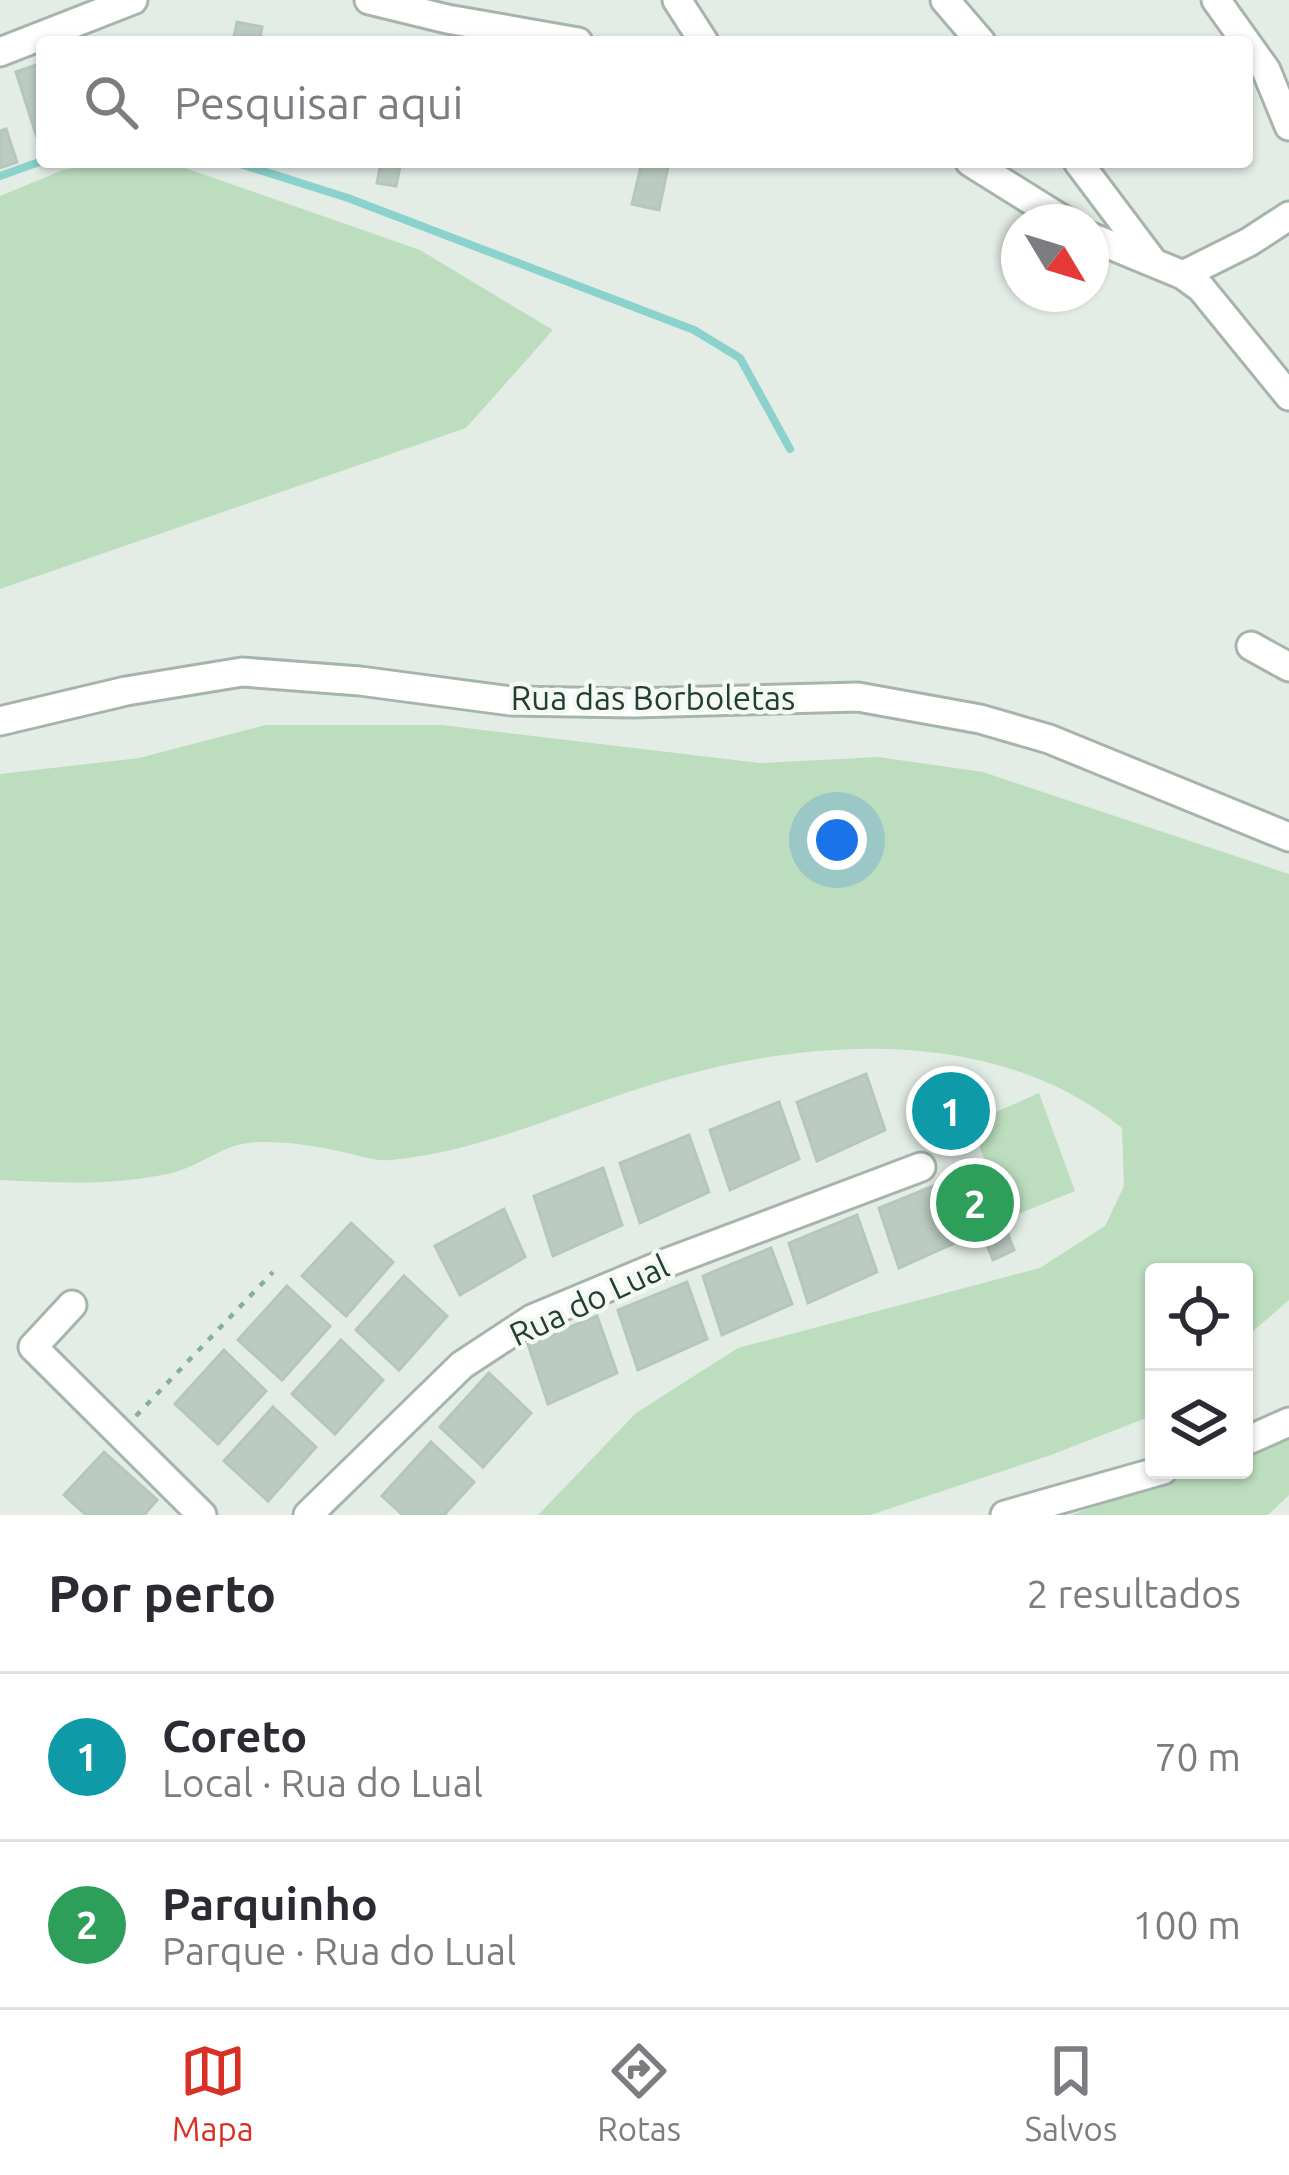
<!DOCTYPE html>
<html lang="pt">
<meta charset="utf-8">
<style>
:root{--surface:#fff;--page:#f7f7f7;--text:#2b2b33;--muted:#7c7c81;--line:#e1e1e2;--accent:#d93025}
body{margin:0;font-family:Ubuntu,sans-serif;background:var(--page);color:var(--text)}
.controls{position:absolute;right:36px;bottom:36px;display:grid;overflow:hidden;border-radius:12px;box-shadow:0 3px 9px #0004}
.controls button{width:108px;height:108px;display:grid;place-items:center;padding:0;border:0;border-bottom:3px solid var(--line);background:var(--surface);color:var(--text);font:60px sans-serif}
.compass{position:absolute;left:1001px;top:204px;width:108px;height:108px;border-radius:50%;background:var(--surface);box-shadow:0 3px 9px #0004;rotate:128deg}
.you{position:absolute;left:837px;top:840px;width:42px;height:42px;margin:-30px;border:9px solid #fff;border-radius:50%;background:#1a73e8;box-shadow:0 0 0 18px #1a73e833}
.badge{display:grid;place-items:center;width:78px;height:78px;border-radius:50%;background:var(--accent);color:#fff;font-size:39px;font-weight:700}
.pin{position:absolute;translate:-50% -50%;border:6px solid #fff;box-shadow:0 3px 12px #0006}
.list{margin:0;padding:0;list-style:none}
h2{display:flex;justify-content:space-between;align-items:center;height:156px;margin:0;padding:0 48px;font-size:51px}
h2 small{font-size:39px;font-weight:400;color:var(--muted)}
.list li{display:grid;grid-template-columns:78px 1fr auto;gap:36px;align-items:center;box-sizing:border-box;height:168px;padding:0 48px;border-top:3px solid var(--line)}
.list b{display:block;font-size:45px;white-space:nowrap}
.list p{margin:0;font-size:39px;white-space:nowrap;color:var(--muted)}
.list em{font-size:39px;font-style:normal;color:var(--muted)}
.icon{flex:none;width:66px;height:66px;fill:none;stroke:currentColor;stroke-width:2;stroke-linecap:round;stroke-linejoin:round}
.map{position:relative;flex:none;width:1289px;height:1515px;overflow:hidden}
.search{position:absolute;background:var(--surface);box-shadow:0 3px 9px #0004;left:36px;right:36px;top:36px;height:132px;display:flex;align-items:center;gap:30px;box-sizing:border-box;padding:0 42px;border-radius:12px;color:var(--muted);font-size:45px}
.sheet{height:492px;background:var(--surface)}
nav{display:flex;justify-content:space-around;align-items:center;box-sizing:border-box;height:168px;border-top:3px solid var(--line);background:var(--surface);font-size:33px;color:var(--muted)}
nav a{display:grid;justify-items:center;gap:6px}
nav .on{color:var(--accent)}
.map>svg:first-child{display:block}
.green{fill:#bcdebe}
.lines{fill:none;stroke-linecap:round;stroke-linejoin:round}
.stream{stroke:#8bd2cd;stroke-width:8}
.building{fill:#bbcbc1;stroke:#b5c7bc;stroke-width:3}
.street-casing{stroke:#a6b5ac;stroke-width:33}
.path{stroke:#83b198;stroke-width:4.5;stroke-dasharray:6 9;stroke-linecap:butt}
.street{stroke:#fff;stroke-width:27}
.labels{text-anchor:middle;stroke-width:9;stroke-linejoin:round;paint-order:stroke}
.street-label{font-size:33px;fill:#233f31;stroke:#f4f9f5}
</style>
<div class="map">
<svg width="1289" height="1515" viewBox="0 0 1289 1515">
<rect width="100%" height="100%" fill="#e3ede6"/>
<path class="green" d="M112,162H168L420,250L553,330L466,428L0,589V196L63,170Z
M266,725H442L760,763L878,757L983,772L1289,874V1300L1244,1339V1272H1154V1415L1051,1455L870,1515H538L636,1413L738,1348L1040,1268L1105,1226L1124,1186L1122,1128C990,1021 795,1038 644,1087C561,1113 479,1152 391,1160C375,1162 354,1154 338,1151C310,1145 276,1140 248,1143C222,1146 197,1167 172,1173C114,1186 59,1183 0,1180V774L139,758Z
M1039,1093L1075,1191L1006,1219L971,1123Z
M1289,1437V1495L1268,1515H1070L1204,1470H1244V1454Z"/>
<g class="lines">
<path class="stream" d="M234,162L348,198L694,330L740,358L790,449
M0,176L42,161"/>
</g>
<path class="building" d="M237,22L262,27L259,42H233Z
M42,63V150H41L16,72Z
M6,129L17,162L0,168V131Z
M381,162H401L396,186L377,183Z
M642,162H669L659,210L632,204Z
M866,1074L885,1130L817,1161L797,1102Z
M956,1093L967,1118L945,1128L935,1103Z
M779,1102L799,1159L730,1190L710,1130Z
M689,1135L709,1192L640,1223L620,1163Z
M603,1168L622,1225L553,1256L534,1196Z
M948,1180L968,1237L899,1268L879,1208Z
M504,1209L525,1257L460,1295L435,1246Z
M857,1215L877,1272L808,1303L789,1243Z
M351,1223L393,1262L346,1316L302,1276Z
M1004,1225L1014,1250L993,1260L983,1235Z
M771,1248L792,1304L722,1335L703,1276Z
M404,1276L447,1316L399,1370L356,1330Z
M687,1282L707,1339L638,1370L618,1310Z
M287,1286L330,1326L282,1380L238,1340Z
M597,1316L617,1373L548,1404L528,1344Z
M341,1340L383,1380L335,1434L292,1394Z
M224,1350L266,1391L218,1444L175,1404Z
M489,1373L531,1413L483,1467L440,1427Z
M273,1407L316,1447L268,1501L224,1461Z
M431,1442L474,1482L444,1515H403L382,1496Z
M104,1452L157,1500L144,1515H86L64,1495Z"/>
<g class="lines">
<defs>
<path id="street" d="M369,0L447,19L578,42
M677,0L704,42
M945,0L981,42
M1216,0L1266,70L1289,126
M0,52L133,0
M970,162L1066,222
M1078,162L1154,263
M1091,237L1183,275L1201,288L1289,396
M1183,275L1249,242L1289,216
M1251,646L1289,667
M0,721L126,691L242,672L360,681L511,701L633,703L858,697L980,719L1049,739L1289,837
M72,1305L33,1347L202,1515
M1244,1442L1289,1422
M308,1515L462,1365L532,1319L666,1263L921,1167
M1005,1515L1163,1470"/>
</defs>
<use href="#street" class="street-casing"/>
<path class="path" d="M136,1416L273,1272"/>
<use href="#street" class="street"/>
</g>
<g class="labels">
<g class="street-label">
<text x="653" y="710">Rua das Borboletas</text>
<text transform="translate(589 1300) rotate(-25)" y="12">Rua do Lual</text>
</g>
</g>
</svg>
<div class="controls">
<button><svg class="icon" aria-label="locate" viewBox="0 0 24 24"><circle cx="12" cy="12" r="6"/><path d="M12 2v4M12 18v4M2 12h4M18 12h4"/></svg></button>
<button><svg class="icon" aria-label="layers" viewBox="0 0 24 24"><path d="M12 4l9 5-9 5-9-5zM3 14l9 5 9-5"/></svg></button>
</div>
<svg class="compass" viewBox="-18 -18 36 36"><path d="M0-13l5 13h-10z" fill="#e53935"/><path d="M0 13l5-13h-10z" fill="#7c7c81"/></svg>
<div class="you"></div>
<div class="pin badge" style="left:951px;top:1111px;background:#0f9aa8">1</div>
<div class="pin badge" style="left:975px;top:1203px;background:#2e9e5b">2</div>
<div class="search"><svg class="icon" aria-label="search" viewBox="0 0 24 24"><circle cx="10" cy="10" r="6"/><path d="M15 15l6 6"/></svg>Pesquisar aqui</div>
</div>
<section class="sheet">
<h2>Por perto<small>2 resultados</small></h2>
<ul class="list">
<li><span class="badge" style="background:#0f9aa8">1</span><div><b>Coreto</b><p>Local · Rua do Lual</p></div><em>70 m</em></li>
<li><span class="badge" style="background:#2e9e5b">2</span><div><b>Parquinho</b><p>Parque · Rua do Lual</p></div><em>100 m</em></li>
</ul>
</section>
<nav>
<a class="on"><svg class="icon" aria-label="map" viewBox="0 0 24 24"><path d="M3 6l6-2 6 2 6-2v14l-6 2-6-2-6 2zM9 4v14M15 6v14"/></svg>Mapa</a>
<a><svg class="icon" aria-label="directions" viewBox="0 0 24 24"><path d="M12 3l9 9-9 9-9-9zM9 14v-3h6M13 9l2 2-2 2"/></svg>Rotas</a>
<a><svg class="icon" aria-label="saved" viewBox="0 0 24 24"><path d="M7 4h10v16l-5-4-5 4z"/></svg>Salvos</a>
</nav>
